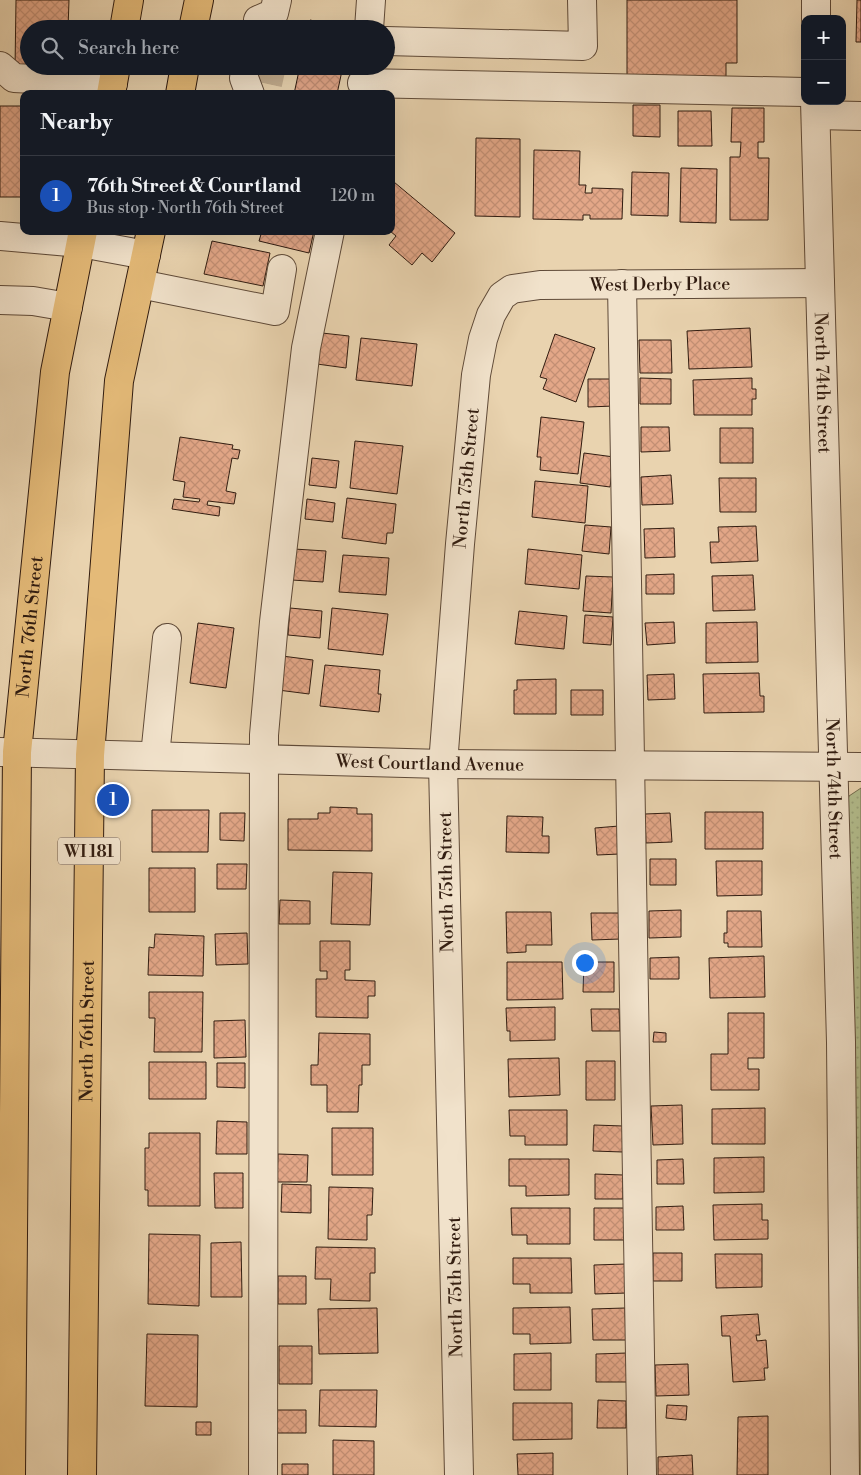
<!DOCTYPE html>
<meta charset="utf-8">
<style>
:root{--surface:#171b24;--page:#20242c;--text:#f1f3f6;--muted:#9ea1a6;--line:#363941;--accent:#0b8043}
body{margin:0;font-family:"Libre Bodoni",serif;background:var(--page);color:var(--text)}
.controls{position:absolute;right:15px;top:15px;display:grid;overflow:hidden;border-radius:10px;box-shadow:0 5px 20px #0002}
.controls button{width:45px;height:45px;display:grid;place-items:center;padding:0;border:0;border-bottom:1px solid var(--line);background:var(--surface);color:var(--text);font:25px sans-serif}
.you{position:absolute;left:584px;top:962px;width:18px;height:18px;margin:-12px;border:4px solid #fff;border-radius:50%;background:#1a73e8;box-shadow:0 0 0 8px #1a73e833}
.badge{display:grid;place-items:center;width:32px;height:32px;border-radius:50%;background:var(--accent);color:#fff;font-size:16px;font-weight:700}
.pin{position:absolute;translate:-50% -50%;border:2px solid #fff;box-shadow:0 1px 5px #0006}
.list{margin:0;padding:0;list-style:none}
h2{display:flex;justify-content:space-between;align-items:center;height:65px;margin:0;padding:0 20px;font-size:21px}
h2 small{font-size:16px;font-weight:400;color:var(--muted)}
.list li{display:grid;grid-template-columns:32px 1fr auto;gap:15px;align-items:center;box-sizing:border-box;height:80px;padding:0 20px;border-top:1px solid var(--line)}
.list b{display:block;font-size:19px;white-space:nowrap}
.list p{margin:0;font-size:16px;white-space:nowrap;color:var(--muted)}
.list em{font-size:16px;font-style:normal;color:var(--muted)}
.icon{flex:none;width:28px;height:28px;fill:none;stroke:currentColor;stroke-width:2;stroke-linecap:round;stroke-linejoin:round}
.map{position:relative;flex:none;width:861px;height:1475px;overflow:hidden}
.search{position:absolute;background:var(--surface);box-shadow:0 5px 20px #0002;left:20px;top:20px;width:375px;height:55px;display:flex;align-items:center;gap:12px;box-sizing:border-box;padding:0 18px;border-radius:28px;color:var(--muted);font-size:19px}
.panel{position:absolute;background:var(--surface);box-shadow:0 5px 20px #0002;left:20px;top:90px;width:375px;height:145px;border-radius:10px}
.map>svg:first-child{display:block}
.park{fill:url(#park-dots);stroke:#726c4e}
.building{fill:url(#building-cross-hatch);stroke:#311c10}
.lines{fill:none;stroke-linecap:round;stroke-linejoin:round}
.minor-tunnel{stroke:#c4ae8f;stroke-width:28;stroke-dasharray:28 14;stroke-linecap:butt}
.minor-casing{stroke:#5f4a38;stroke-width:30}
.major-casing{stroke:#311c10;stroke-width:30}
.minor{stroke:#f1e2cb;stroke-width:28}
.major{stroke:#e4ba78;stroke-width:28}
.labels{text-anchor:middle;stroke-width:5;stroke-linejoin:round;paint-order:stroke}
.shield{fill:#f1e2cb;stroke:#6b5748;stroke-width:1}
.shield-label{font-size:16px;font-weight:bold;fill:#311c10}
.street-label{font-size:18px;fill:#311c10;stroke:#f1e2cb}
</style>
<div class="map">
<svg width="861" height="1475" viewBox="0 0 861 1475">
<defs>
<pattern id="park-dots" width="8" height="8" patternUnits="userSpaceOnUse" patternTransform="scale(1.25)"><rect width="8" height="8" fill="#b3bd8d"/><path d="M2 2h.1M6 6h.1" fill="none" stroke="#9aa279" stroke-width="1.8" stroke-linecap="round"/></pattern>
<pattern id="building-cross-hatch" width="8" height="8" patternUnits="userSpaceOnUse" patternTransform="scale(1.25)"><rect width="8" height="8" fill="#e3a788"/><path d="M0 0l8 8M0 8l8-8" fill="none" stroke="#c38f74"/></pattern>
</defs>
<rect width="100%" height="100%" fill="#e9d3af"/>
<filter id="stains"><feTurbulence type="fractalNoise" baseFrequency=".004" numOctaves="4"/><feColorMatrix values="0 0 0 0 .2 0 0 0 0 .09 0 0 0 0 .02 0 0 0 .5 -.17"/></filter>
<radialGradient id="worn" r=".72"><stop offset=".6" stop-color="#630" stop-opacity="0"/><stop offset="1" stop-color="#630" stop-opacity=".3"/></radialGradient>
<path class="park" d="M861,788V1475H856L846,807L849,796Z"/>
<path class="building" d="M16,0H69L68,29H29V66H68L67,70L15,69Z
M627,0H737V63H726V77L627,76Z
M857,0H861V42H856Z
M254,19L290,27V29H251Z
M310,20L350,29H308Z
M243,66H282L278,85L241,77Z
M300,66H343L337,94H294Z
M633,105H660V137L633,136Z
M0,106H24V197H0Z
M732,108H764V142H758V158H769L768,220H730V157H740L741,142H731Z
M678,111H711L712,146H678Z
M476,138L520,139V217L475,216Z
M534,150L580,151L579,185H586L585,193H592V188L623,189L622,219H590V215H583V220L533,219Z
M681,168L717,169L716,223L680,222Z
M632,172L669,173L668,216L631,215Z
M394,182L455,233L432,262L422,253L412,265L389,245L396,236L390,231L391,185Z
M262,231H314L309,253L259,241Z
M212,241L270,253L263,286L204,274Z
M750,328L752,367L689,369L687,331Z
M322,333L349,336L346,368L317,364Z
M555,334L595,348L576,402L543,389L547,379L540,377Z
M361,338L417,344L412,386L356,380Z
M639,340H671L672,373H640Z
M640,378L671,379V404H640Z
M752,378V389H756V399H752V415H694L693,380Z
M588,379H614V406L588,407Z
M541,417L584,422L578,474L540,470L541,457H537Z
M641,427H669L670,451L641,452Z
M720,428H753V463H720Z
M180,437L233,445L232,449L240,450L238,459L232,458L226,491L236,493L234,504L208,501L207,505L220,507L219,516L172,509L174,499L199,502L200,499L183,497L185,482L173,480Z
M355,441L403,446L397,494L350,488Z
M584,453L614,457L610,487L580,483Z
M312,458L339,461L336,488L309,485Z
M671,475L673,504L642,505L641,477Z
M719,478H756V512H720Z
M535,481L588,486L585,523L532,517Z
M347,498L396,504L393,533H387L386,544L342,538Z
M307,499L335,503L333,522L305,519Z
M585,525L611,527L609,554L582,551Z
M756,526L758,561L711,563L710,542H719L718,527Z
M674,528L675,557L645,558L644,529Z
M294,549L326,551L323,582L292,580Z
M528,549L582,555L579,589L525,584Z
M343,555L389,558L386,595L339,592Z
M674,574V594H646V575Z
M753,575L755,610L713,611L712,576Z
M586,576L613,577L611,613L583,611Z
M290,608L322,611L320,638L288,635Z
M332,608L388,614L383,655L328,649Z
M519,611L567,616L564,649L515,644Z
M585,615L613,617L611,645L583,643Z
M674,622L675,643L647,645L645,623Z
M757,622L758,662L706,663V623Z
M198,623L234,628L226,688L190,683Z
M282,656L313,660L309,694L278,690Z
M325,665L380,670L378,694H381L379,712L320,706Z
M759,673L760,696H764V712L704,713L703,674Z
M674,674L675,699L648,700L647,675Z
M556,679V714H514V690H517V680Z
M571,690H603V715H571Z
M330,807L357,808V814H372V851L288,850V819H318V813H330Z
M152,810H209L208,852H152Z
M705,812H763V849H705Z
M220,813H245L244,841L220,840Z
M670,813L672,842L646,843L645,814Z
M507,816L543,817L542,836H549V853L506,852Z
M619,826L620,854L597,855L595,828Z
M650,859H676V885H650Z
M716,861H762V895L717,896Z
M217,864H247L246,889H217Z
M149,868H195V912H149Z
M333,872L372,873L370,925L331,924Z
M280,900L310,901V924H279Z
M681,910V937L649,938V911Z
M727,911H761L762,947H728V943H724V933H727Z
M506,912H551L552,945H526V952L507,953Z
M591,913H620V939L592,940Z
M247,933L248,964L216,965L215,934Z
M155,934L204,936L203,976L148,975L149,947L154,948Z
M320,941H350V970H345V980L375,981V996H368V1018L316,1017V979H327V971H320Z
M764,956L765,997L710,998L709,958Z
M679,957V979H650V958Z
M507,962H562L563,999L507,1000Z
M584,962H614V992H583Z
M149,992H203L202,1052H154L155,1018H149Z
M555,1007V1040L510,1041V1031H507L506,1008Z
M591,1009H619L620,1031H592Z
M728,1013H764V1058H748V1069H759V1090H711V1054H728Z
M245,1020L246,1057L214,1058V1021Z
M654,1032L666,1033V1042H653Z
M319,1033L370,1034V1065H362V1085H359L358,1112H327V1085H311V1065H318Z
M559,1058L560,1095L509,1097L508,1059Z
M586,1061H615V1100H586Z
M149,1062H206V1099H149Z
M217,1063H245V1088L217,1087Z
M682,1105L683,1144L653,1145L651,1106Z
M765,1108V1144H712V1109Z
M509,1110H567V1145H525V1136H510Z
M217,1121L247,1122V1154H216Z
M594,1125L623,1126V1152L593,1151Z
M332,1128H373V1175H332Z
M149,1133H200V1206H148V1190H145V1148H149Z
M278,1154L308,1155L307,1182H277Z
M764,1157V1192L714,1193V1158Z
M509,1159H569V1195L526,1196V1186H509Z
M683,1159L684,1184H657V1160Z
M214,1173H243V1208H215Z
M595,1174L623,1175V1199H595Z
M282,1184L311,1185V1213L281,1212Z
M329,1187L373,1188L372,1215H367V1240L328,1239Z
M762,1204V1220H768V1239L714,1240L713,1205Z
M683,1206L684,1230H656V1207Z
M511,1208H570V1244H527V1235H512Z
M594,1208H626V1240H594Z
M149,1234L200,1235L199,1306L148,1304Z
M241,1242L242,1297H211V1243Z
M316,1247L375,1248V1273H370V1301L330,1300L331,1279H315Z
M653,1253H682V1281H653Z
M715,1254H762V1287L716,1288Z
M513,1258H571L572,1293H530V1284H513Z
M626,1264L627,1293L595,1294L594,1265Z
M278,1276H306V1304H278Z
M570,1307L571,1343L530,1344V1334H513V1308Z
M377,1308L378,1353L319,1354L318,1309Z
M625,1308L626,1340H593L592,1309Z
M758,1314L760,1335H756L757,1341L766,1340L768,1368H764L765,1380L733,1382L730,1336H722L721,1316Z
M147,1334L198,1335L197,1407L145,1406Z
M279,1346H312V1384H279Z
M551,1353V1390H514V1354Z
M627,1353V1382H596V1354Z
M688,1364L689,1395L656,1396L655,1365Z
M320,1390H377L376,1427L319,1426Z
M598,1400L626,1401V1428H597Z
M513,1403H572V1439L513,1440Z
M667,1405L687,1406L686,1420L666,1418Z
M275,1410H306V1433H275Z
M768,1416V1475H737L738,1417Z
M196,1422H211V1435H196Z
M333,1440L374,1441V1475H333Z
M553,1453V1475H518L517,1454Z
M692,1455L693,1475H658V1457Z
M282,1464H308V1475H282Z"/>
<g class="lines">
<path class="minor-tunnel" d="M280,29V25
M268,84L272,66"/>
<defs>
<g id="minor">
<path d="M816,19V0"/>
<path d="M258,20L274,13L277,0"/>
<path d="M369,29L371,0"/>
<path d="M386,41L583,46L582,0"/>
<path d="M0,66L14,78L113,83"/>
<path d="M244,78L250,94"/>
<path d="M362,83L805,92"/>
<path id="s1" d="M815,101L841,1042L845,1475"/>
<path d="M816,115L861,116"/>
<path d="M0,236L81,243L146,255"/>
<path d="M140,284L275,311L282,269"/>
<path d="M622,284L642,1475"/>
<path d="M0,300L33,301L68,307"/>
<path id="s2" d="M0,752L443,764L861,767"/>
<path d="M155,756L167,638"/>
<path d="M263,1475L264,735L274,622L306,348L330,231"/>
<path id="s3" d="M459,1475L443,764L460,544L476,375L483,339L491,315L502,296L512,289L540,285L820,283"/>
</g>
<g id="major">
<path d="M124,29L129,0"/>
<path d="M193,29L199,0"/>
<path d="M111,94L116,66"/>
<path d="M180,94L185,66"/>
<path id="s4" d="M11,1475L17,752L55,372L83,231"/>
<path id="s5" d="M82,1475L90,755L119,381L151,231"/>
</g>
</defs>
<use href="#minor" class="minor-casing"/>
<use href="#major" class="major-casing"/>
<use href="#minor" class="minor"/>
<use href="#major" class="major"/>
</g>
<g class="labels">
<rect class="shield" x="58" y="837.5" width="62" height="27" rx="4"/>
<g class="shield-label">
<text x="89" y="857">WI 181</text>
</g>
<g class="street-label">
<text dy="6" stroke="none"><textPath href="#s3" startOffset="1346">West Derby Place</textPath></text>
<text dy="6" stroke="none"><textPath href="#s1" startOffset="282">North 74th Street</textPath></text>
<text dy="6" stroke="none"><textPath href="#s3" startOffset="998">North 75th Street</textPath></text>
<text dy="6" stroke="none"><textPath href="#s4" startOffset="849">North 76th Street</textPath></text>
<text dy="6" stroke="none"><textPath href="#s2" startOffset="430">West Courtland Avenue</textPath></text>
<text dy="6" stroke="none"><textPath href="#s1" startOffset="688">North 74th Street</textPath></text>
<text transform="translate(446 882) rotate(-91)" y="6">North 75th Street</text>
<text dy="6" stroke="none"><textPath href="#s5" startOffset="444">North 76th Street</textPath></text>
<text transform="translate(455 1287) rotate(-91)" y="6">North 75th Street</text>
</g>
</g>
<rect width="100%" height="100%" filter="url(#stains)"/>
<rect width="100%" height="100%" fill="url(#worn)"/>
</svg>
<div class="controls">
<button>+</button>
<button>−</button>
</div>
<div class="you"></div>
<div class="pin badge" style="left:113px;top:800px;background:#1a4fb4">1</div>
<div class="search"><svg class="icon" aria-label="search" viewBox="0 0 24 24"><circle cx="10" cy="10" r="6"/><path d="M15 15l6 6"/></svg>Search here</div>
<section class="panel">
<h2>Nearby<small></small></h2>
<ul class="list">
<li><span class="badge" style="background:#1a4fb4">1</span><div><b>76th Street &amp; Courtland</b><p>Bus stop · North 76th Street</p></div><em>120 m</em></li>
</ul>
</section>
</div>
